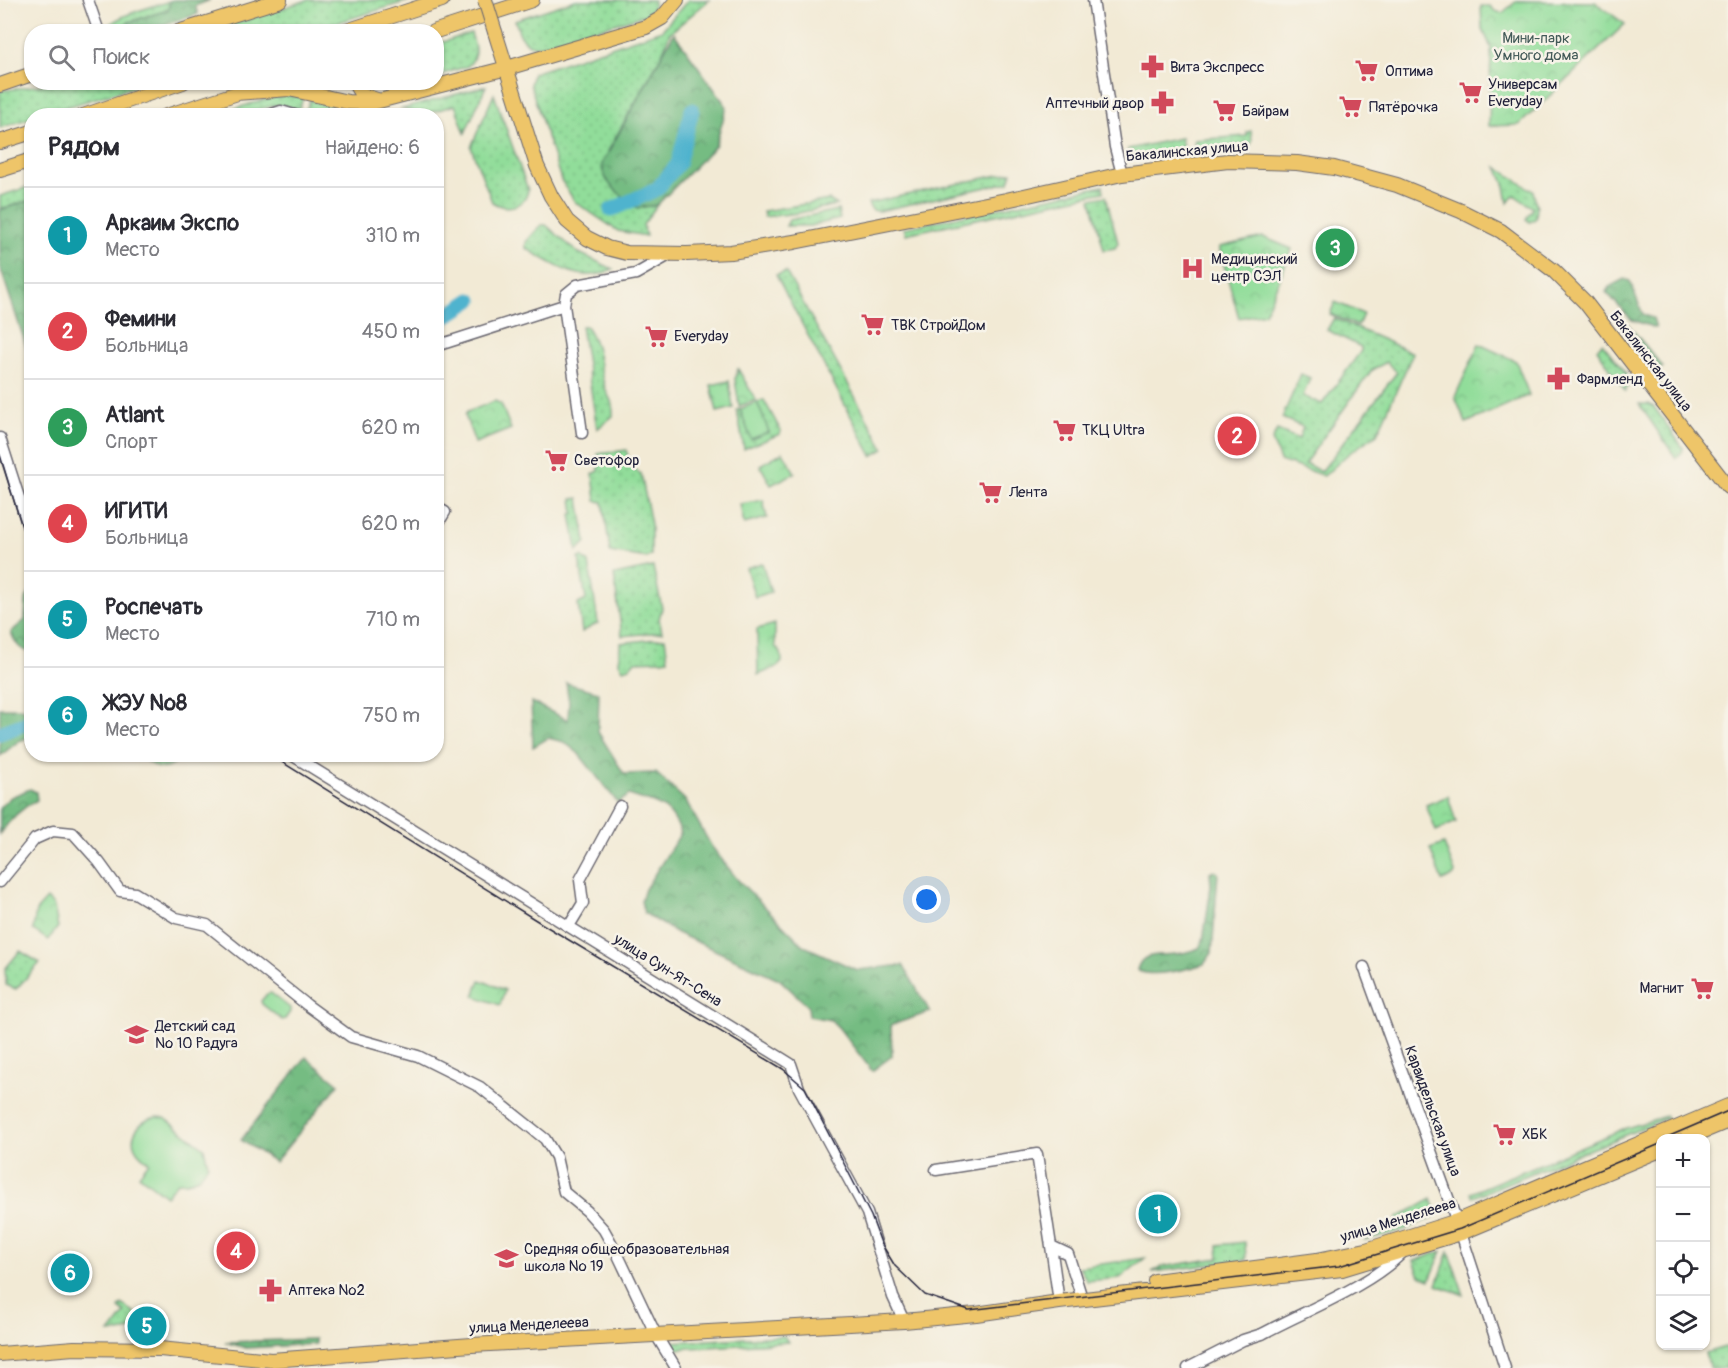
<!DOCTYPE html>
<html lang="ru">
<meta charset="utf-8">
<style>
:root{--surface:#fff;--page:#f7f7f7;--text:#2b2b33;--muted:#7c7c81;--line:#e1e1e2;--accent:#7c3aed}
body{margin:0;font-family:Pangolin,sans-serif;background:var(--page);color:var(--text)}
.controls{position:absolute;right:18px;bottom:18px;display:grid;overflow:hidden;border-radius:12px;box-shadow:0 2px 4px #0004}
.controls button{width:54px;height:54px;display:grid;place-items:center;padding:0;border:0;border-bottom:2px solid var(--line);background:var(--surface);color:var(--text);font:30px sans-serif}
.you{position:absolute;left:927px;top:900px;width:21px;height:21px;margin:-15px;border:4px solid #fff;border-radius:50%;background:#1a73e8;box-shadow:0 0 0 9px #1a73e833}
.badge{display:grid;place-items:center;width:39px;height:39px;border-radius:50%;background:var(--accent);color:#fff;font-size:20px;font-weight:700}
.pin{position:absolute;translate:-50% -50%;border:3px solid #fff;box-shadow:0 2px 6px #0006}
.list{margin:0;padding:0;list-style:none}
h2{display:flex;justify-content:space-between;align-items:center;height:78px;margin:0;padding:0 24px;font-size:26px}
h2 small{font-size:20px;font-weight:400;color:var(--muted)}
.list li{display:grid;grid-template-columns:39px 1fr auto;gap:18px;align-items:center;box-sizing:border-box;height:96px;padding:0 24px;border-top:2px solid var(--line)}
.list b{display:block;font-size:22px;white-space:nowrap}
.list p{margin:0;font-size:20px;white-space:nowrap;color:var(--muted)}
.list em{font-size:20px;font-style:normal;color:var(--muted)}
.icon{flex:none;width:33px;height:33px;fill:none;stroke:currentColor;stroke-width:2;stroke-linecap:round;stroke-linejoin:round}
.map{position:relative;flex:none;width:1728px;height:1368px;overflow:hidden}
.search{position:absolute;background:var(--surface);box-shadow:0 2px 4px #0004;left:24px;top:24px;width:420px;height:66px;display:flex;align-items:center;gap:15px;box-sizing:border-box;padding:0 21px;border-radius:24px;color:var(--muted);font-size:22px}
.panel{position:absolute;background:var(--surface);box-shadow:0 2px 4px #0004;left:24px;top:108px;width:420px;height:654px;border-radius:24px}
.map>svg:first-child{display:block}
.grass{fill:url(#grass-dots);stroke:#5a806a;stroke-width:1.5;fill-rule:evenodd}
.forest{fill:url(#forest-crowns);stroke:#4b6f5e;stroke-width:1.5}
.park{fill:url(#park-crowns);stroke:#5a806a;stroke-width:1.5}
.pitch{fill:#91dd9a;stroke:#5a806a;stroke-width:1.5}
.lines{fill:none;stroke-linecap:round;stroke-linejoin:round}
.river{stroke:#4fb3ce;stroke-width:15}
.minor-casing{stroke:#6b6871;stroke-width:13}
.major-casing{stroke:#6b6871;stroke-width:16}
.minor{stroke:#fff;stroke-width:10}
.major{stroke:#eec569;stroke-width:14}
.tram{stroke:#22223b;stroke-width:1.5}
.major-bridge-casing{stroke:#6b6871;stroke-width:16;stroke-linecap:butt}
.major-bridge{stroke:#eec569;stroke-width:14}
.labels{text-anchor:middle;stroke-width:5;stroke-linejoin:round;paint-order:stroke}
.park-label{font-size:15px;fill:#435a58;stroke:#f7f3e8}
.poi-label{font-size:15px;fill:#22223b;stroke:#f7f3e8;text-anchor:start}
.street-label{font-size:15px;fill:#22223b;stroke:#f7f3e8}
</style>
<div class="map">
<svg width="1728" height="1368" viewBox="0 0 1728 1368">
<defs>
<pattern id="grass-dots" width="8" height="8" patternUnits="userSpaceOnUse" patternTransform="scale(1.5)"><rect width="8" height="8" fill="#91dd9a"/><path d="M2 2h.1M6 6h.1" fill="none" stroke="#7dbd86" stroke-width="1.8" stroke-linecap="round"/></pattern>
<pattern id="forest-crowns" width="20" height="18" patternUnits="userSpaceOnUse" patternTransform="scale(1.5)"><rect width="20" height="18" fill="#74bc82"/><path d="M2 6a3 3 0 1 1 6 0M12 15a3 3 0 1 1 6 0" fill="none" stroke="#5f986c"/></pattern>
<pattern id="park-crowns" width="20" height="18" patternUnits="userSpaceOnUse" patternTransform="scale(1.5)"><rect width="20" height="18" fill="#91dd9a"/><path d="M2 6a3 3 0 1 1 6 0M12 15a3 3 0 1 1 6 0" fill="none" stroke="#7dbd86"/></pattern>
</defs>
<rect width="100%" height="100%" fill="#f7f3e8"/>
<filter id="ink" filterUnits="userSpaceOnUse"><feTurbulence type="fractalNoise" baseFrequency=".0167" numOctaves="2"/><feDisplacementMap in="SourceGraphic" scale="12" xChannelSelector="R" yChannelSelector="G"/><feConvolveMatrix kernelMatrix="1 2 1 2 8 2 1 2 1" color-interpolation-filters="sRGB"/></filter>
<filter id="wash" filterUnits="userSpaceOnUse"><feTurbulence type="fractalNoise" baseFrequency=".008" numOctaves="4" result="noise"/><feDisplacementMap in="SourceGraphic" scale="24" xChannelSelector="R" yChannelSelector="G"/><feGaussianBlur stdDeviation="1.35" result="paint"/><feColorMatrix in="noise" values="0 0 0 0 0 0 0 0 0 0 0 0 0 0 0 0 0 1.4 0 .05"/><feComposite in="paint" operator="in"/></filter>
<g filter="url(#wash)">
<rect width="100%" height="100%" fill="#f2ead5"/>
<path class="grass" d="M308,0H411L310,31L214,32V29Z
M576,0H654C654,6 652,9 648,14L540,46C521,45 520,36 515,20Z
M688,0H709L670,33L662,54L608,151L637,208L657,205L643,225L646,236L618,231L575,202L561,180L530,84L533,73L662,30Z
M170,1L168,10L132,21L114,31L104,32C111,15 153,7 170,1Z
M471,33C475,46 479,55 468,66L437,76V44Z
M61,82L146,83L40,115L32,116L31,118L0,128V91Z
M486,86L465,133L455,105L422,115L402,109Z
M494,94L528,190C525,209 505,210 492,202L471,147Z
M280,95L304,96L299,109L277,105L236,115L210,116Z
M310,100L370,115L304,116Z
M1251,131L1252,142L1250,145L1195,149L1194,140L1247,136V132Z
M1181,138L1183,148L1181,150L1130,159L1128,149Z
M1497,167L1533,191L1537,207L1536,218L1530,222L1526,219L1533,208L1514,195L1508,203L1505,186Z
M1012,172L1009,182L879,211C872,211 870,209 868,203Z
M31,186V200L0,209V196Z
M1103,186L1104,192L906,234L904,228Z
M1106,196L1118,243L1115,248L1104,250L1091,199Z
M829,200L837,205L799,213L764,217L763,211Z
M838,210L840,219L810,226H786L789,220Z
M541,225H546L577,252L613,269C583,286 551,264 526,248V242Z
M786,272L884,449L872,456L776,275Z
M1334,318L1413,353L1377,434L1348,454L1324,476L1280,461L1272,440L1277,430L1299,439L1303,427L1282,418L1301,374L1310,378L1303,396L1322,404L1361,351V347L1327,330ZM1386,362L1397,372L1321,472L1305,463L1371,371Z
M581,326H586C602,349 597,366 606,390C611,403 613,400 613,416L597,429Z
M1602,343L1632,381L1625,391L1597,349Z
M764,400L781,431L780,434L744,449L737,410L740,409L751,438L769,432L757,402Z
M1639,404H1649L1654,407L1683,448L1682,453L1676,458Z
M626,450L632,468L641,474L651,524V555L647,558L610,552L603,502L596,501L593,474L599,471L598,454Z
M579,498L586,542L577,551L571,514L574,513L572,499Z
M582,557L589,563L598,623L582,632L578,604L586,600L579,558Z
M653,567L662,608L659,619L662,632L622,636L614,575Z
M665,638L668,659C662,661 644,660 635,661L630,667L623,669L619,663L620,643Z
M139,755H182C168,776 155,769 139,755Z
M20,951L40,963L16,989L6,985L5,969Z
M1666,1116L1667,1118L1473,1197L1471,1193L1623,1129Z
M1432,1199L1437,1213L1435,1216L1404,1230L1365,1240L1371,1232L1395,1227L1397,1218Z
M1245,1242L1246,1260L1152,1272L1161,1267L1219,1258L1218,1245Z
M1442,1251L1430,1280L1420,1276L1414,1261Z
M1449,1251L1464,1295L1437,1285Z
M1145,1258L1120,1278L1087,1281L1079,1267Z
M122,1304L142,1319L134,1330L110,1333L125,1313L119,1308Z
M784,1336L788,1342L675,1349L670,1342Z
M1725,1347L1728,1348V1368H1710L1705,1353Z"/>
<path class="forest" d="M174,0H210L195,6L198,14L145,31H114L132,21L168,10L170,1Z
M674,33L727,107L715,146L657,205L637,208C624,197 601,183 602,164Z
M31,200H32L31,361L0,267V210Z
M1624,279L1630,281L1643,315L1653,318L1656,328L1632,320L1606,292L1609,287Z
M1625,321L1663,367L1658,370L1620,325Z
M31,591H32L31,652C20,651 15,643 11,632L25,620L26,599Z
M566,683L599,692L598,732L624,774L656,773L686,801L712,847L737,879L804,946L857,970L903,965L930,1012L891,1025L892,1056L872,1071L839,1028L831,1020L809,1016L808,1006L779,979L677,933L644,913L641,901L645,889L681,833C669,803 657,805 629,795L618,803L578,753L564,742L548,738L533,747L531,702L568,720L569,702Z
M0,708H20L31,712L32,736L19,741L0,756Z
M30,789L36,792L37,800C21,808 10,819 0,834V807L11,797Z
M1214,870L1218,873L1212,953L1204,964C1187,969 1152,979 1137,970C1141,951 1160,956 1174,954C1183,954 1191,951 1199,948L1203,941L1211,886L1210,872Z
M306,1057L339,1084L275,1162L241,1140Z
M315,1339V1344L246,1348L225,1342Z"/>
<path class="park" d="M1517,1L1595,2L1625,24L1519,125L1489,126L1491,48L1482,27L1481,6H1490L1495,11L1502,13Z
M1263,237L1292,249L1265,313L1239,318L1219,247Z
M1335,302L1363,314L1358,326L1330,314Z
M1479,344L1516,361L1529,395L1466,423L1455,397Z
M738,369L756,400L739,406L735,379Z
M729,381L733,408L717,412L711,385Z
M495,401L501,404L511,429L475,443L465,415L467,412Z
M783,452L795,473L771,485L760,465Z
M762,563L771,592L755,597L746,568Z
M775,624V646L781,653L782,662L777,667L758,675L757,629Z
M1448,796L1456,822L1436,831L1426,805Z
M47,899L54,906L58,927L48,940L33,930L36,911Z
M480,980L505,990L500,1005L474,996Z"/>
<path class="pitch" d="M757,402L769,432L751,439L740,409Z
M763,500L767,518L744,524L740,504Z
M1444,844L1455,873L1454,876L1442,881L1430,849Z
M271,993L290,1008V1012L285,1019L282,1020L262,1004L261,1001L267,994Z
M157,1117L165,1118L204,1148L208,1164C201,1179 192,1183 177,1182L166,1196L139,1175L149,1162C146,1159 141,1156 138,1152C125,1135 142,1119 157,1117Z"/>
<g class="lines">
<path class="river" d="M611,210L657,189L678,164L692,110
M436,323L471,300
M0,733L32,721"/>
</g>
</g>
<g filter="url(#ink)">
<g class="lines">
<defs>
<path id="minor" d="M88,0L99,32
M1093,0L1115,147L1122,174
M266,116L281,111L298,116
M436,346L564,305
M582,433L564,305L566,294L577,285L636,274L671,254
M0,438L32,538
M436,507L445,512L436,527
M290,754L791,1064L799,1088L867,1213L893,1297L904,1321
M0,882L35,839L53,831L73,833L99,862L120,891L135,893L176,918L207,925L307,1005L351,1037L418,1056L480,1087L545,1139L556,1157L564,1192L587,1211L604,1230L618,1255L656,1335L676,1368
M569,926L583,903L580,880L620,806
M1364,967L1461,1233L1505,1368
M936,1170L1037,1154L1051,1246L1068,1254L1081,1295
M1051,1246L1059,1302
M1188,1368L1243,1340L1262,1334C1306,1310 1369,1287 1403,1252"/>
<path id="major" d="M178,32L280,0
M343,32L442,0
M433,32L532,0
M495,32L537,166L551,196L567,221L587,238L607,248L627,253L687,254L731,252L794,242L1006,200L1122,174L1228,161L1297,163L1334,168L1397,185L1461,211L1501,231L1554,271L1585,302L1728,487
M354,82L362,95L377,100
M0,85L32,74
M236,93L289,89L348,102L371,103L507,68L646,27L662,18L677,0
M83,116L183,82
M166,116L244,91
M0,142L32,132
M0,170L32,160
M1687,1138L1728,1121
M1155,1281L1317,1260L1366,1250L1457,1221L1728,1106
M0,1354L74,1348L160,1349L271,1360L472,1345L904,1321L976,1314L1059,1302L1342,1269L1461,1233L1660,1150"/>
</defs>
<use href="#minor" class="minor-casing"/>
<use href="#major" class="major-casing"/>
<use href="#minor" class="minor"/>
<use href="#major" class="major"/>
<path class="tram" d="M0,455L32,560
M269,754L544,925L783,1069L805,1088L871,1216L881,1243L895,1266L925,1295L969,1310L1339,1266L1460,1229L1660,1144
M1665,1138L1728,1111"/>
<defs>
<path id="major-bridge" d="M485,0L495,32"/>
</defs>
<use href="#major-bridge" class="major-bridge-casing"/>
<use href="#major-bridge" class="major-bridge"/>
</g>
</g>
<defs>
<symbol id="pharmacy-bare" viewBox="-9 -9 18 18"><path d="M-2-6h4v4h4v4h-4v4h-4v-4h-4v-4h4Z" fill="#d1495b" stroke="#f7f3e8" stroke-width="2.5" paint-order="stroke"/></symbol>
<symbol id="supermarket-bare" viewBox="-9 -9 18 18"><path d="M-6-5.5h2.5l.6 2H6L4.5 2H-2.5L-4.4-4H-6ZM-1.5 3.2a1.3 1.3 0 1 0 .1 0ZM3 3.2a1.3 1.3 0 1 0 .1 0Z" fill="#d1495b" stroke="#f7f3e8" stroke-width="2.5" paint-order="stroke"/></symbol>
<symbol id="hospital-bare" viewBox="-9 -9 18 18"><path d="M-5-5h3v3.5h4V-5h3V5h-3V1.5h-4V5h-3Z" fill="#d1495b" stroke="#f7f3e8" stroke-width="2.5" paint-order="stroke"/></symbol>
<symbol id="school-bare" viewBox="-9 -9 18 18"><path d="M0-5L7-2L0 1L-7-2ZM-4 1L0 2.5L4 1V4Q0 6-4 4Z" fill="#d1495b" stroke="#f7f3e8" stroke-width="2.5" paint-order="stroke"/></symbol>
</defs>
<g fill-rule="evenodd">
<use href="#pharmacy-bare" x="1136" y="50" width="33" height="33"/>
<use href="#supermarket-bare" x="1350" y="54" width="33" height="33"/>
<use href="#supermarket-bare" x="1454" y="76" width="33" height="33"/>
<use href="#pharmacy-bare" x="1146" y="86" width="33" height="33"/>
<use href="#supermarket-bare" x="1334" y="90" width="33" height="33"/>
<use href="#supermarket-bare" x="1208" y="94" width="33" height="33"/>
<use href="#hospital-bare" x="1176" y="252" width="33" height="33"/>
<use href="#supermarket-bare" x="856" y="308" width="33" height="33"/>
<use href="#supermarket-bare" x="640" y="320" width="33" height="33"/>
<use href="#pharmacy-bare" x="1542" y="362" width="33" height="33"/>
<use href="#supermarket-bare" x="1048" y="414" width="33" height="33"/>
<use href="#supermarket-bare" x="540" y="444" width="33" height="33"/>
<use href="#supermarket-bare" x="974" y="476" width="33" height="33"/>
<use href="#supermarket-bare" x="1686" y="972" width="33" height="33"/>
<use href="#school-bare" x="120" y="1018" width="33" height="33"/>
<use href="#supermarket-bare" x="1488" y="1118" width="33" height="33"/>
<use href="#school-bare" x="490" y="1242" width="33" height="33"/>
<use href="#pharmacy-bare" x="254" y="1274" width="33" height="33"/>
</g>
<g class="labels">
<g class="park-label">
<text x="1536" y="43">Мини-парк<tspan x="1536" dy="17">Умного дома</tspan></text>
</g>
<g class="poi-label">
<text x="1170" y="72">Вита Экспресс</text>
<text x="1385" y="76">Оптима</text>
<text x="1488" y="89">Универсам<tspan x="1488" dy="17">Everyday</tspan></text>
<text x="1144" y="108" text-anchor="end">Аптечный двор</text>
<text x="1369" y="112">Пятёрочка</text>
<text x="1242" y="116">Байрам</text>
<text x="1211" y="264">Медицинский<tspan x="1211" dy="17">центр СЭЛ</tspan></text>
<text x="891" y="330">ТВК СтройДом</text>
<text x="674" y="341">Everyday</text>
<text x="1577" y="384">Фармленд</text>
<text x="1082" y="435">ТКЦ Ultra</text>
<text x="574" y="465">Светофор</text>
<text x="1009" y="497">Лента</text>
<text x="1684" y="993" text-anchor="end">Магнит</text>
<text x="155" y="1031">Детский сад<tspan x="155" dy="17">№ 10 Радуга</tspan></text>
<text x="1522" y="1139">ХБК</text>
<text x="524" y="1254">Средняя общеобразовательная<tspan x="524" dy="17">школа № 19</tspan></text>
<text x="288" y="1295">Аптека №2</text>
</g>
<g class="street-label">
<text transform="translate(1187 151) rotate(-5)" y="5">Бакалинская улица</text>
<text transform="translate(1651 361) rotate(52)" y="5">Бакалинская улица</text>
<text transform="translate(668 970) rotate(32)" y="5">улица Сун-Ят-Сена</text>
<text transform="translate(1433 1111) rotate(70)" y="5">Караидельская улица</text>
<text transform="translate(1398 1220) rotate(-17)" y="5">улица Менделеева</text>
<text transform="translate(529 1325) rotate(-3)" y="5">улица Менделеева</text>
</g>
</g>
</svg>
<div class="controls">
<button>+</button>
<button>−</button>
<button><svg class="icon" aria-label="locate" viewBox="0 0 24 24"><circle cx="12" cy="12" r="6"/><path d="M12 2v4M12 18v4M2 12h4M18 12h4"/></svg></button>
<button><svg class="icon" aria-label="layers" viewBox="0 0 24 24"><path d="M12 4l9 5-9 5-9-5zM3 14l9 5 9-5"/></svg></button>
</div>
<div class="you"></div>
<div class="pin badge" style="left:1158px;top:1214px;background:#0f9aa8">1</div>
<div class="pin badge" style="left:1237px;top:436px;background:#e0444e">2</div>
<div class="pin badge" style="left:1335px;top:248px;background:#2e9e5b">3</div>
<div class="pin badge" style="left:236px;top:1251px;background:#e0444e">4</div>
<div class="pin badge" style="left:147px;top:1326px;background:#0f9aa8">5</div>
<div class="pin badge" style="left:70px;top:1273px;background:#0f9aa8">6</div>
<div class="search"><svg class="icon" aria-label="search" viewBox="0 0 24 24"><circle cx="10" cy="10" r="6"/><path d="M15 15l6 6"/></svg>Поиск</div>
<section class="panel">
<h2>Рядом<small>Найдено: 6</small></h2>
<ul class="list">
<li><span class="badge" style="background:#0f9aa8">1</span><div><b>Аркаим Экспо</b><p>Место</p></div><em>310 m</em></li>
<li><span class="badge" style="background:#e0444e">2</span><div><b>Фемини</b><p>Больница</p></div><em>450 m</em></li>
<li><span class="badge" style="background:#2e9e5b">3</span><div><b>Atlant</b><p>Спорт</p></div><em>620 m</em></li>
<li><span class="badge" style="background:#e0444e">4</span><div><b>ИГИТИ</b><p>Больница</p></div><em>620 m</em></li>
<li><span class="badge" style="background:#0f9aa8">5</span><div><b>Роспечать</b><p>Место</p></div><em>710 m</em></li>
<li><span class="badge" style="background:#0f9aa8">6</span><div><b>ЖЭУ №8</b><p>Место</p></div><em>750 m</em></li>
</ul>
</section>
</div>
